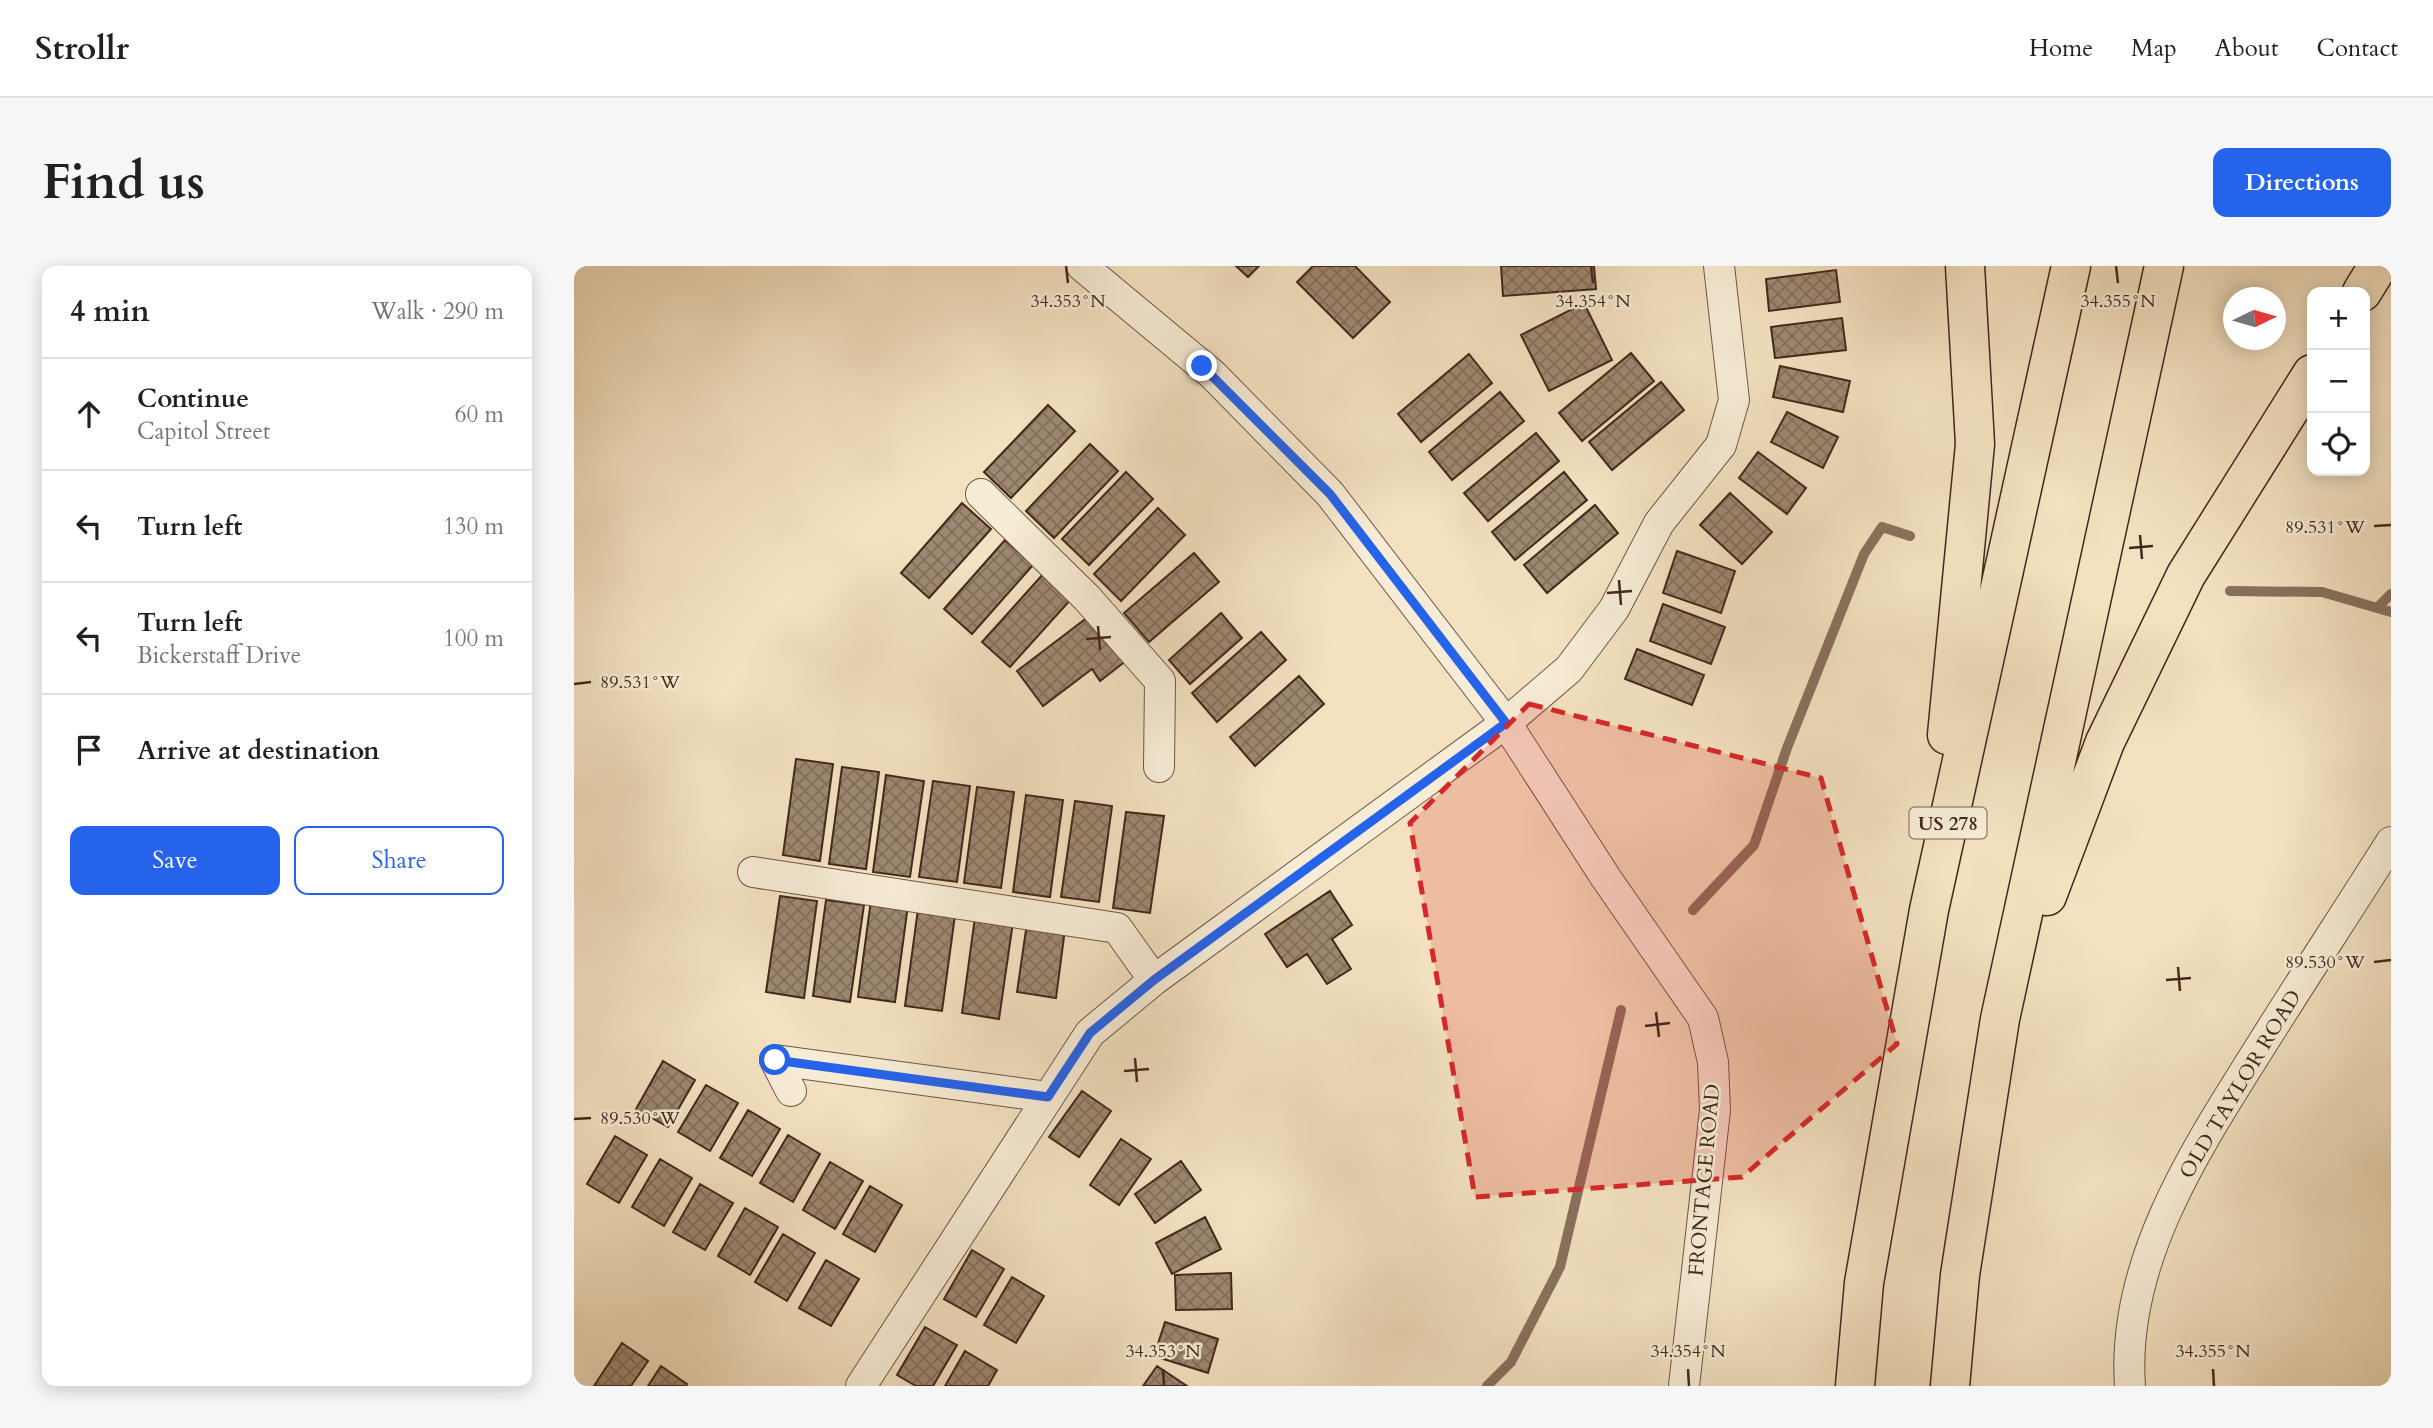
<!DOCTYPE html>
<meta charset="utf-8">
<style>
:root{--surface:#fff;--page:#f6f6f6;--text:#202124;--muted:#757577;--line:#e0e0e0;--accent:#2563eb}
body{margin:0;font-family:Cardo,serif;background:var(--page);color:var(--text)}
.controls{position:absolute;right:21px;top:21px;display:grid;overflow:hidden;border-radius:14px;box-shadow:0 4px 18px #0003}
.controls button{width:63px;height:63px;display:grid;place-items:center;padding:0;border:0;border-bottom:2px solid var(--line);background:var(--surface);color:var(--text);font:35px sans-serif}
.compass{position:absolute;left:1649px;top:21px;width:63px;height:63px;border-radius:50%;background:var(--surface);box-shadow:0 4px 18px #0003;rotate:85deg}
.stop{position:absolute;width:21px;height:21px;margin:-16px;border:5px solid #2563eb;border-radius:50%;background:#fff}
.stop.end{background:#2563eb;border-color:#fff;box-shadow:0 2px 7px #0008}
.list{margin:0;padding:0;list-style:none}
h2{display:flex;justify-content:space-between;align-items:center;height:91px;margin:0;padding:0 28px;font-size:30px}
h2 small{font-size:23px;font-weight:400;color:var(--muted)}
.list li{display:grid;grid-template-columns:46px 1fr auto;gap:21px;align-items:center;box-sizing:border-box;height:112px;padding:0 28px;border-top:2px solid var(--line)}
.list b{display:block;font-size:26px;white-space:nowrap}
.list p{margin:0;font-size:23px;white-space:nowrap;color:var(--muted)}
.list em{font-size:23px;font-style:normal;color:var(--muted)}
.actions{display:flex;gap:14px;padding:21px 28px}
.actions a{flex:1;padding:16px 0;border:2px solid var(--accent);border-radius:14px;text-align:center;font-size:24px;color:var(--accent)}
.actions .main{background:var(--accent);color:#fff}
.icon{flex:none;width:38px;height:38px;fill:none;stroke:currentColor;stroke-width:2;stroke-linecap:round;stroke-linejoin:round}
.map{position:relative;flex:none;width:1817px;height:1120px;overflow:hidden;border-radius:14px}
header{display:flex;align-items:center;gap:42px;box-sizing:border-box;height:98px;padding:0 35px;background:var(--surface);border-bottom:2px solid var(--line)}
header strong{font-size:33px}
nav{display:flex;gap:38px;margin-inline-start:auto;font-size:24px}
.intro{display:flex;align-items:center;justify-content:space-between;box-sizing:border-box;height:168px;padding:0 42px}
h1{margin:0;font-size:49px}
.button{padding:18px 32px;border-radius:14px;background:var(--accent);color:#fff;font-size:24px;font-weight:700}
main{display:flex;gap:42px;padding:0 42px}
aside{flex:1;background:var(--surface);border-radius:14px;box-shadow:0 4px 18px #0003}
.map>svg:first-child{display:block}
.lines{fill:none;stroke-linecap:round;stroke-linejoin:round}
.stream{stroke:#88715d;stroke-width:10}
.building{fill:url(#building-cross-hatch);stroke:#42281c;stroke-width:2}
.minor-casing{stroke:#6e5645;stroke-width:32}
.highway-casing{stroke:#42281c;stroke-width:41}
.minor{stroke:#f7ecd6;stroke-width:30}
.highway{stroke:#f3e1c0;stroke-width:38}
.route{stroke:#2563eb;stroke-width:9}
.marked{fill:#d62828;fill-opacity:0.2;stroke:#d62828;stroke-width:5;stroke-dasharray:14 9;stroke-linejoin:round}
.ticks{fill:none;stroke:#42281c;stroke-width:2.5}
.labels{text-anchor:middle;stroke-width:5;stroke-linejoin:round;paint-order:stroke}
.shield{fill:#f7ecd6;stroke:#786354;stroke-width:2}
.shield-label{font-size:19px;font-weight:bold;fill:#42281c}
.street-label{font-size:21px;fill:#42281c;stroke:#f7ecd6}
.ticks-label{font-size:18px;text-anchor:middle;fill:#42281c;stroke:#f7ecd6;stroke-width:5;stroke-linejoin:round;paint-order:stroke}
</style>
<header>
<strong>Strollr</strong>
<nav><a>Home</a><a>Map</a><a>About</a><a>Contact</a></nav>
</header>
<div class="intro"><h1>Find us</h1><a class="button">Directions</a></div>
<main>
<aside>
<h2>4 min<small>Walk · 290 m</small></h2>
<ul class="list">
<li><svg class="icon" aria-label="ahead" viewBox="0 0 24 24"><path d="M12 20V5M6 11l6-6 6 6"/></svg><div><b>Continue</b><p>Capitol Street</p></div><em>60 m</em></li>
<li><svg class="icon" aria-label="left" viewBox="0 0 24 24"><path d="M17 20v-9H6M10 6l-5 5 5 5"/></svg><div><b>Turn left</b></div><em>130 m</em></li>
<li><svg class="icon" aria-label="left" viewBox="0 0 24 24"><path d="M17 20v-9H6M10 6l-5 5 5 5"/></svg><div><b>Turn left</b><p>Bickerstaff Drive</p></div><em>100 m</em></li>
<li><svg class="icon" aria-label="arrive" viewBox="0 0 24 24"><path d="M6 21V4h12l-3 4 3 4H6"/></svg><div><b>Arrive at destination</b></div></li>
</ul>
<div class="actions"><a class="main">Save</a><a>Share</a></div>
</aside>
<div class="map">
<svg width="1817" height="1120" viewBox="0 0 1817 1120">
<defs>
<pattern id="building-cross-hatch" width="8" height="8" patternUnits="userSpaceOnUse" patternTransform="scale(1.75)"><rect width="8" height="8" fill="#9e8871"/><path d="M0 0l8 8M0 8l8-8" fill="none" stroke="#826f5c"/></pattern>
</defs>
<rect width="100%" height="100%" fill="#f3e1c0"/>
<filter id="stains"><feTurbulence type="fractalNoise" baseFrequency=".00286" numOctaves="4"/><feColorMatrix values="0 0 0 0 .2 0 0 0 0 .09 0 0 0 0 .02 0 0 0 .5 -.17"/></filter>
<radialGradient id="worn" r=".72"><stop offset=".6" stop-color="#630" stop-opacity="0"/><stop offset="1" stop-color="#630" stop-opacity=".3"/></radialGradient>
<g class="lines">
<path class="stream" d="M1656,325L1748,326L1817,346
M1803,342L1817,328
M1119,644L1180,579L1213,482L1290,288L1308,261L1336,270
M913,1120L937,1096L986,1001L1047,744"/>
</g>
<path class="building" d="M662,0H685L674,11Z
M739,0H781L816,36L779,72L723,16Z
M927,0H1020L1022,23L929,30Z
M1262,4L1266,36L1195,45L1192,13Z
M1010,37L1038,94L975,125L947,69Z
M1268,52L1272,84L1201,92L1197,61Z
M1057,87L1080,115L1008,175L985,147Z
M895,88L918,117L847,176L824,148Z
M1206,100L1276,115L1269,146L1199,131Z
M1087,116L1110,144L1038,204L1015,176Z
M926,126L950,155L878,214L855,186Z
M474,139L501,165L437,232L410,206Z
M1213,146L1264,171L1249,202L1197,176Z
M962,167L985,195L914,255L890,227Z
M516,178L544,205L480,272L452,245Z
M1184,186L1232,222L1213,248L1165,212Z
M552,206L579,233L515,299L488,273Z
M990,206L1013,234L941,294L918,266Z
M1156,227L1198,266L1168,298L1126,259Z
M388,237L417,263L355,332L327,307Z
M1021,239L1044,267L973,327L950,299Z
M584,242L611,269L547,335L520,308Z
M431,274L459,299L398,368L370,343Z
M1103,285L1161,305L1147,347L1089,327Z
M620,287L645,316L575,376L550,347Z
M470,307L498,332L436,401L408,376Z
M1089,338L1151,361L1137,398L1076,375Z
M647,347L668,372L616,418L595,394Z
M518,348L553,394L526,415L518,403L469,440L443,405Z
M687,366L712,394L643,456L618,427Z
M1063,383L1130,409L1118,439L1051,413Z
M725,410L750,438L681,500L656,471Z
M222,493L259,498L246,595L209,589Z
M268,501L305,506L292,603L255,598Z
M312,509L350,515L336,611L299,606Z
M359,515L396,520L383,616L345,611Z
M403,521L440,526L427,622L390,617Z
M452,529L489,534L476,631L439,626Z
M501,535L538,540L525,636L487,631Z
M552,546L590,550L576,647L539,642Z
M756,625L778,659L758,673L777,703L753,718L733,688L713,701L691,668Z
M206,630L243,635L230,732L192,726Z
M252,634L290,639L276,736L239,730Z
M297,634L334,639L321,736L284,731Z
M344,643L381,649L368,745L331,740Z
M401,651L439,656L425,753L388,747Z
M453,657L491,663L482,732L443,726Z
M89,795L121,814L94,861L62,843Z
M132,819L164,837L136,885L104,866Z
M508,825L537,845L505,891L475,871Z
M174,844L206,863L178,910L146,892Z
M214,869L246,888L219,936L186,917Z
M41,870L73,889L45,937L13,918Z
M547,873L577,893L545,939L516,919Z
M86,893L118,912L90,960L58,941Z
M607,895L627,924L581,957L561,928Z
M256,896L289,915L261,963L229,944Z
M126,918L159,937L131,984L99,966Z
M296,920L328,939L301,986L269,968Z
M171,942L204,961L176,1009L144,990Z
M631,951L647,983L598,1008L582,977Z
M209,968L241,987L213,1035L181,1016Z
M398,984L430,1003L402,1051L370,1033Z
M252,994L285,1013L257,1060L225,1042Z
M657,1007L658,1043L602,1044L601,1009Z
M438,1011L470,1030L442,1077L410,1059Z
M591,1056L644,1073L634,1107L580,1090Z
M351,1061L383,1079L359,1120H342L323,1109Z
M48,1077L74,1095L57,1120H20Z
M391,1085L423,1104L414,1120H371Z
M87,1100L113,1118L112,1120H74Z
M583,1100L613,1120H569Z"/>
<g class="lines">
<defs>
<path id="minor" d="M508,0L638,108L756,228L932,457L1032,612L1129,752L1139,796L1141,844L1110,1120
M407,228L513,332L586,415L585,501
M179,606L543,662L580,714
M217,825L201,794L474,831
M287,1120L516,767L580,714L932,457L995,403L1040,343L1085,257L1147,179L1160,134L1145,0
M1556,1120C1547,994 1624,880 1688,778C1730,711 1774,644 1817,576"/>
<path id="highway" d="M1788,26L1804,0
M1373,469L1401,178L1391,0
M1473,630L1531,476L1612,309L1738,108
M1281,1120L1290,1017L1355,644L1497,0
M1376,1120L1386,1009L1426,753L1590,0"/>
</defs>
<use href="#minor" class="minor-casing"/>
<use href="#highway" class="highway-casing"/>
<use href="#minor" class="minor"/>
<use href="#highway" class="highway"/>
</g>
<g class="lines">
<path class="route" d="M201,794L474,831L516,767L580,714L932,457L756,228L628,100"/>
</g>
<path class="marked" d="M955,438L1247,512L1323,778L1168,911L901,931L836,557Z"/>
<path class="ticks" d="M492,0L494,17M1017,0L1019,17M1542,0L1544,17M1800,260L1817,259M1566,269L1568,293M1555,282L1579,280M1045,314L1047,339M1033,327L1058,325M524,360L526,384M512,373L537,371M0,418L17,416M1800,696L1817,694M1604,701L1606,725M1592,714L1617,712M1082,746L1085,771M1071,760L1096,757M561,792L563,816M550,805L575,803M0,853L17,852M589,1103L590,1120M1114,1103L1115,1120M1639,1103L1640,1120"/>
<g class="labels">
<rect class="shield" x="1335.5" y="541.5" width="77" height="31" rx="5"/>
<g class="shield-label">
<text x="1374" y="564">US 278</text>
</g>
<g class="street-label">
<text transform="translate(1666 818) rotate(-59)" y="7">OLD TAYLOR ROAD</text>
<text transform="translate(1130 914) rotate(-85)" y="7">FRONTAGE ROAD</text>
</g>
</g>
<g class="ticks-label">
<text x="494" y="41">34.353°N</text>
<text x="1019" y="41">34.354°N</text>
<text x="1544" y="41">34.355°N</text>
<text x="1751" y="267">89.531°W</text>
<text x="66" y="422">89.531°W</text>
<text x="1751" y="702">89.530°W</text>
<text x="66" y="858">89.530°W</text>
<text x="589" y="1091">34.353°N</text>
<text x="1114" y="1091">34.354°N</text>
<text x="1639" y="1091">34.355°N</text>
</g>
<rect width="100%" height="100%" filter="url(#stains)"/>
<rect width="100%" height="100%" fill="url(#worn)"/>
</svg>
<div class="controls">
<button>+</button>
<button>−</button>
<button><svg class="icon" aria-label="locate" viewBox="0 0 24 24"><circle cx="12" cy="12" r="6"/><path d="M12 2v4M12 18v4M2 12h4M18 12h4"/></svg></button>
</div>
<svg class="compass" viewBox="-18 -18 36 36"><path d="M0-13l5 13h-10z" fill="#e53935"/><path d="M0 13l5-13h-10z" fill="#757577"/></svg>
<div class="stop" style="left:201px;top:794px"></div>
<div class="stop end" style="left:628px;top:100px"></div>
</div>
</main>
